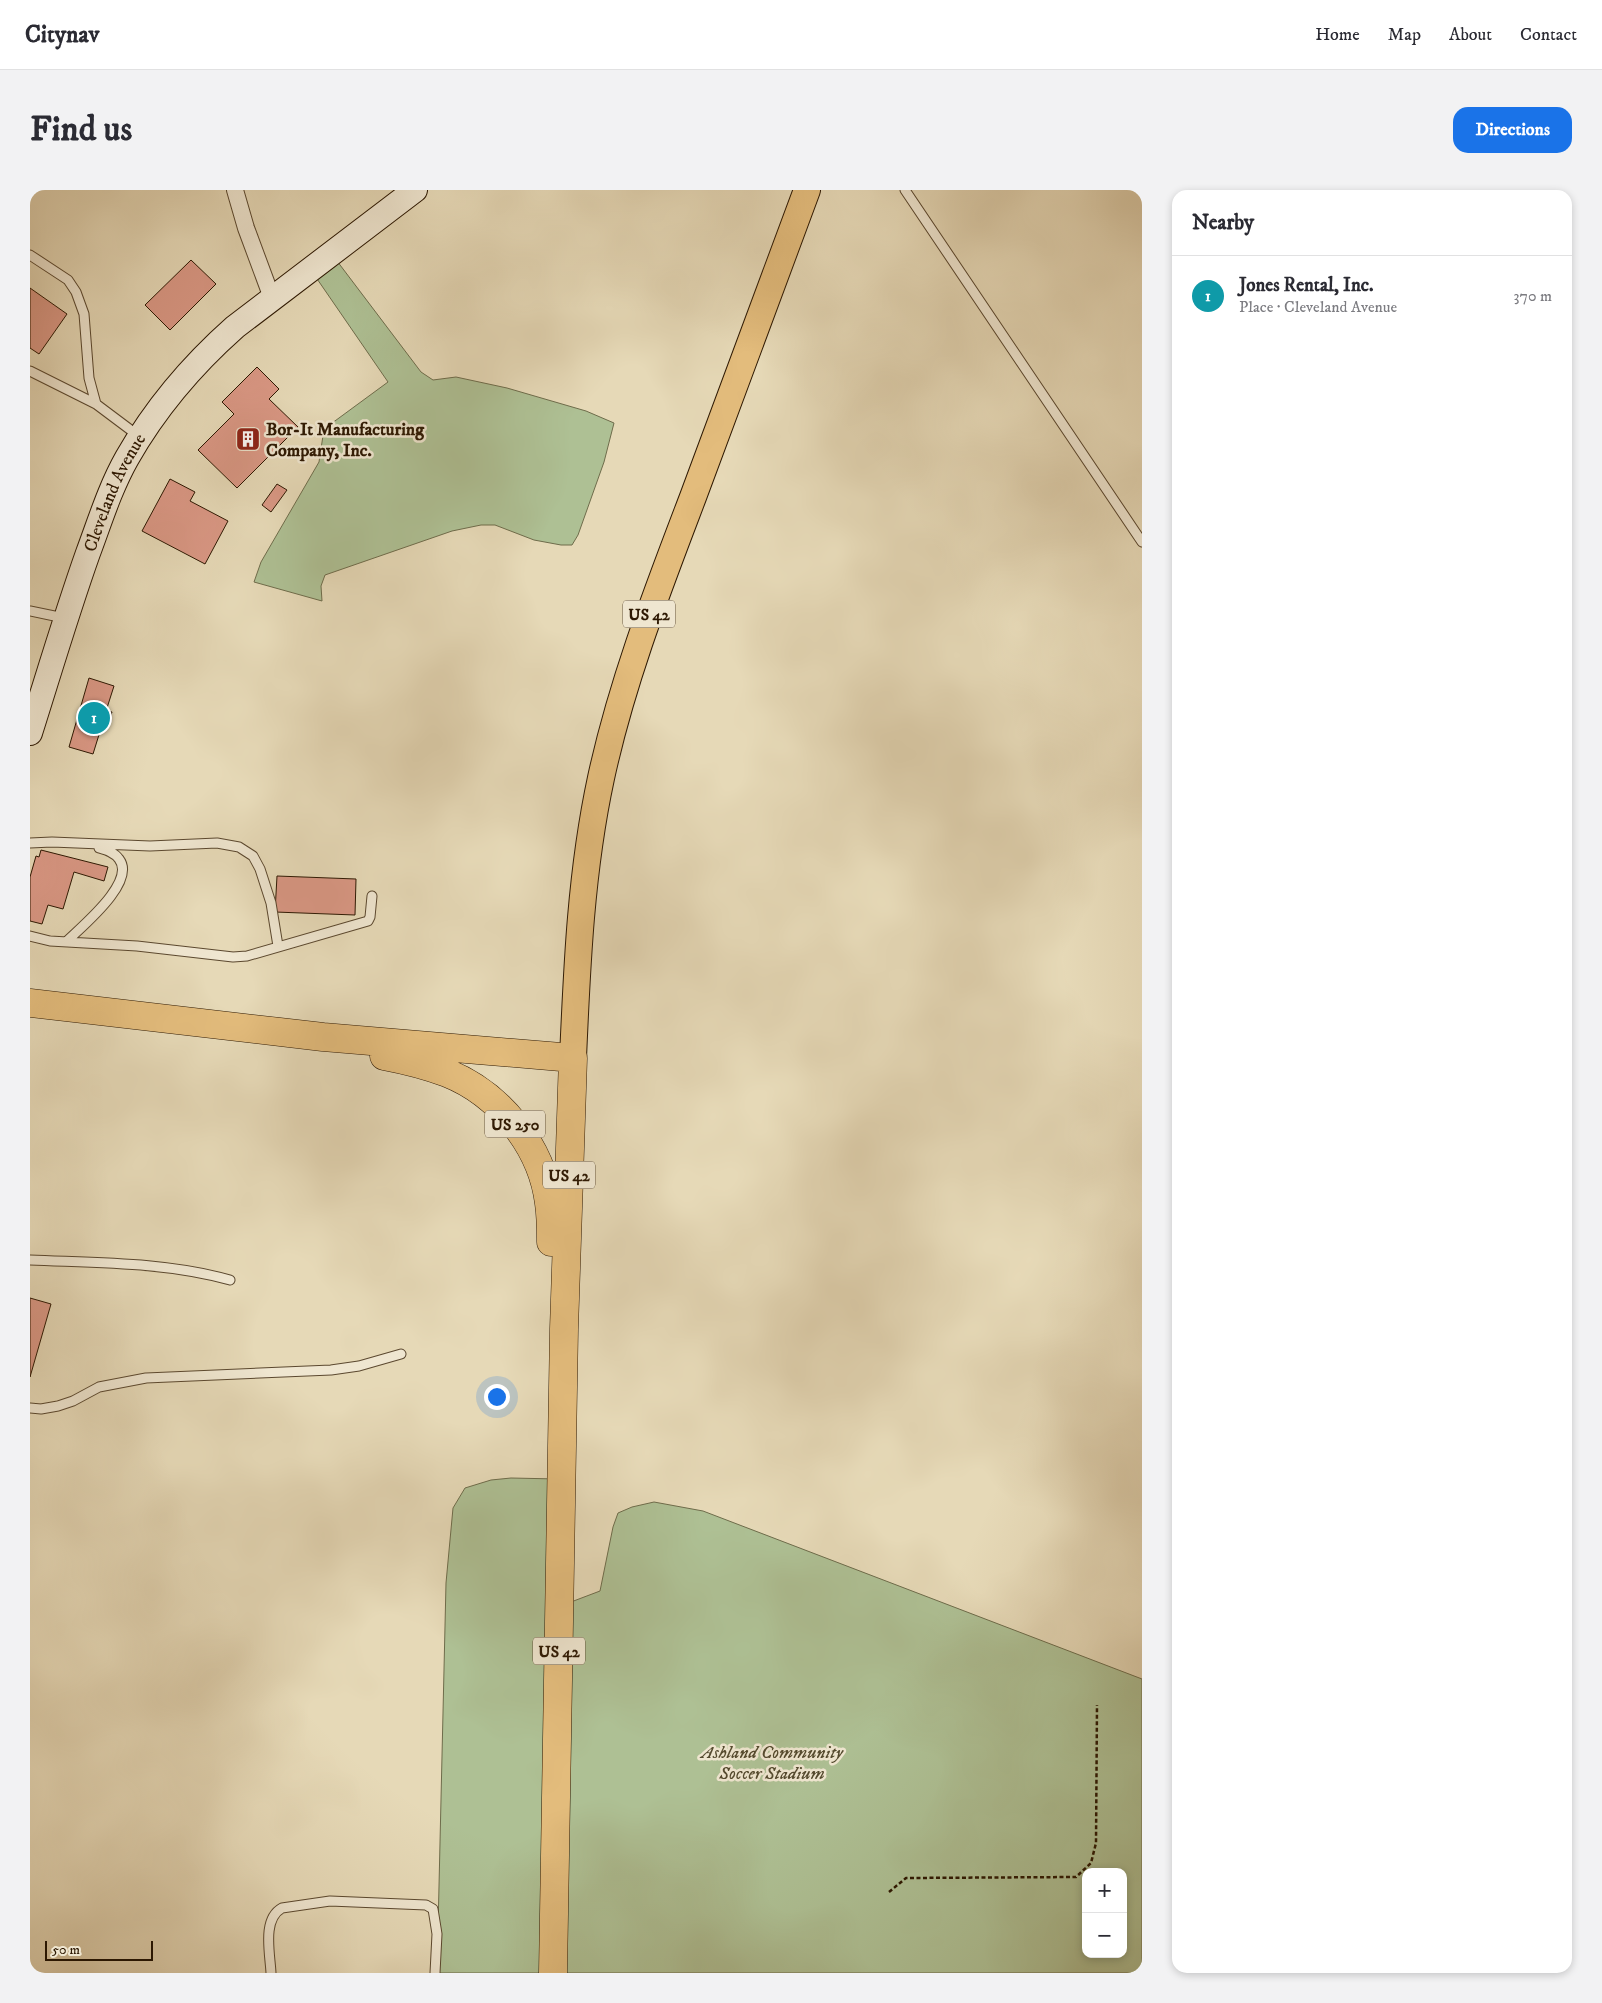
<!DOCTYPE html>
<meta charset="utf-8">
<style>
:root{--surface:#fff;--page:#f2f2f3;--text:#2b2b33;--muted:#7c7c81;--line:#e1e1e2;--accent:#1a73e8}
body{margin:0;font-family:"IM FELL DW Pica",serif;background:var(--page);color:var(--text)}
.controls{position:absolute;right:15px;bottom:15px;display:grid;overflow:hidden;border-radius:10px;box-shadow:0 2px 8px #0003}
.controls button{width:45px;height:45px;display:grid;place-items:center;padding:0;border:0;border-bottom:1px solid var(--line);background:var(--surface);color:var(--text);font:25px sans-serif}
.scale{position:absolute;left:15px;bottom:12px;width:108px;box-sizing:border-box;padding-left:5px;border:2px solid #2d1802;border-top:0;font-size:14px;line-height:18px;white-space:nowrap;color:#2d1802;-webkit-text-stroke:4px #efe6d0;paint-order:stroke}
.you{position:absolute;left:466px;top:1206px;width:18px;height:18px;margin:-12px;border:4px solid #fff;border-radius:50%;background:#1a73e8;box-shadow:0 0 0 8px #1a73e833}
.badge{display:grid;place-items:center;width:32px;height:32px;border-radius:50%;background:var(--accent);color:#fff;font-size:16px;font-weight:700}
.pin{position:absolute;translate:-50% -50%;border:2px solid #fff;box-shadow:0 1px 5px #0006}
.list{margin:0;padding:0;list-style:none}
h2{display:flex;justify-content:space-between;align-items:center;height:65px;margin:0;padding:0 20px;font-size:21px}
h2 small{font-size:16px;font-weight:400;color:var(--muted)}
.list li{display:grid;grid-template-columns:32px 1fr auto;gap:15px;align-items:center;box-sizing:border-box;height:80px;padding:0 20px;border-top:1px solid var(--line)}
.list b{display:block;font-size:19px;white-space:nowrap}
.list p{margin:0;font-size:16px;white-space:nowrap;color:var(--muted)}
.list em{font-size:16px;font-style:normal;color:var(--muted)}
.map{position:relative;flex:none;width:1112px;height:1783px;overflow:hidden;border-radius:15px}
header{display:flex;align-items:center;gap:30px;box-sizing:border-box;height:70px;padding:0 25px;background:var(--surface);border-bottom:1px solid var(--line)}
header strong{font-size:24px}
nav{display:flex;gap:28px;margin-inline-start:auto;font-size:18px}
.intro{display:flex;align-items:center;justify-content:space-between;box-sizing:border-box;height:120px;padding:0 30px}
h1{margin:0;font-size:35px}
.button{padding:12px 22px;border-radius:15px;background:var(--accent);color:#fff;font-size:18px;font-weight:700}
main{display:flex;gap:30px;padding:0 30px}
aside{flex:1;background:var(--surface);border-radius:15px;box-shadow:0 2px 8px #0003}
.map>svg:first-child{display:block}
.green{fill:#aec094;stroke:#6e6c4b;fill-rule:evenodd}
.building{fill:#da9885;stroke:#2d1802}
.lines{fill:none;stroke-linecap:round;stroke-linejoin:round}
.lane-casing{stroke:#5b482f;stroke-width:11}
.street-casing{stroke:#5b482f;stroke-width:18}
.secondary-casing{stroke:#2d1802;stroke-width:26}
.primary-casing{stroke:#2d1802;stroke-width:28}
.highway-casing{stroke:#2d1802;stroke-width:29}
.path{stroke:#2d1802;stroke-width:2.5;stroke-dasharray:4 2.5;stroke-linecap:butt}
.lane{stroke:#efe6d0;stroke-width:9}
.street{stroke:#efe6d0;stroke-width:16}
.secondary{stroke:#efe6d0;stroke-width:24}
.primary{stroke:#e3bc7c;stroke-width:26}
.highway{stroke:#e3bc7c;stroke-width:28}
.labels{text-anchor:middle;stroke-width:5;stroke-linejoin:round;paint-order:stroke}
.shield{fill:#efe6d0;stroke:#675640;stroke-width:1}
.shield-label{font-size:16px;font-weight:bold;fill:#2d1802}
.poi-label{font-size:18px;font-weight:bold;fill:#2d1802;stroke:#efe6d0;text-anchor:start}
.street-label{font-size:18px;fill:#2d1802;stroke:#efe6d0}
.park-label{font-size:18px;font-style:italic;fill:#544a2e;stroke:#efe6d0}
</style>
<header>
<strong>Citynav</strong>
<nav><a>Home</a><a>Map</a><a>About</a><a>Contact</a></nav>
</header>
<div class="intro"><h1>Find us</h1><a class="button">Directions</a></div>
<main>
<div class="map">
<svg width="1112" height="1783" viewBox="0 0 1112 1783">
<rect width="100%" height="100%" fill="#e6d9b7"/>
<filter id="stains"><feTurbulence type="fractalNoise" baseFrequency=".004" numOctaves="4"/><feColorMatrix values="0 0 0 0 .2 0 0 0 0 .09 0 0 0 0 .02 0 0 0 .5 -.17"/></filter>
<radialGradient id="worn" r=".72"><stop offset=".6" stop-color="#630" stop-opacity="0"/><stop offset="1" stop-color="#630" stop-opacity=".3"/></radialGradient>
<path class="green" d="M304,67L391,182L403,190L426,187L477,198L556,221L584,233L574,272L548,345L542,355H531L504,350L465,335H451L422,341L295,385L291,396L292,411L224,392L231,372L289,272L294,239L358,192L283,83Z
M481,1288L528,1289L520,1783H407L416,1393L423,1318L435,1298L461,1290Z
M624,1312L673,1321L1112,1489V1783H528L533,1415L570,1401L583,1337L588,1323L602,1317ZM1056,1682H1093V1764H1056Z"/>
<path class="building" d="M161,70L186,94L140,140L115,115Z
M0,98L37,124L9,164L0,158Z
M227,177L249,199L239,209L268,237L207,298L168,260L204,224L192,212Z
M140,289L165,302L160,311L198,331L175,374L112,341Z
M247,294L257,300L241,322L232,315Z
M59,488L84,496L76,521L82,522L77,536L72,535L63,564L39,557Z
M11,660L78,677L74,691L44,682L33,719L18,715L12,734L0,731V687L6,666L9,667Z
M247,686L326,689L325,725L245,722Z
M0,1108L21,1114L0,1187Z"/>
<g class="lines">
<defs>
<path id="lane" d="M875,0L1112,352
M0,65L38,90L46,102L54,124L59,188L66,214
M0,181L66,214L110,247
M0,421L34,428
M0,653L22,652L120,656L187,653L209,657L223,666L230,679L241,713L248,756
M0,746L20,751L107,756L203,767L217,766L338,731L340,727L342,706
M36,752C51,737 107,692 89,669C84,662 76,660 69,658
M0,1070C67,1073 135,1072 200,1090
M0,1218L11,1219L28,1216L43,1211L69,1197L116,1188L301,1180L329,1176L371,1164
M241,1783C240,1763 232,1729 252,1718L300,1711L396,1715L403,1719L407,1744L405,1783"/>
<path id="street" d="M205,0L216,38L242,108"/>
<g id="secondary">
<path id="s1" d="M0,543C19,483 37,422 58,363C70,331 80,298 97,268C126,217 161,176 205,137L385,0"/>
</g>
<path id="primary" d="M543,868C547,774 551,681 571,588C592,491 628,399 663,307C701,205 739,103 777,0"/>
<path id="highway" d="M0,813L293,847L543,868L534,1139L523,1783
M354,866C375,870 396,875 417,883C470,904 512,957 519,1013C521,1026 521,1039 521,1052"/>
</defs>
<use href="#lane" class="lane-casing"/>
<use href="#street" class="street-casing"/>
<use href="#secondary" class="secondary-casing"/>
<use href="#primary" class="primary-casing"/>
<use href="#highway" class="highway-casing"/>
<path class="path" d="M859,1702L876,1688L1046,1687L1061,1673L1066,1653L1067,1515"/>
<use href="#lane" class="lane"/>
<use href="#street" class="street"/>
<use href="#secondary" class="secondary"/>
<use href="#primary" class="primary"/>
<use href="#highway" class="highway"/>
</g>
<defs>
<symbol id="building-square" viewBox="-11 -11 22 22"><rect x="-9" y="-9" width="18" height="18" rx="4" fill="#8f2418" stroke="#efe6d0"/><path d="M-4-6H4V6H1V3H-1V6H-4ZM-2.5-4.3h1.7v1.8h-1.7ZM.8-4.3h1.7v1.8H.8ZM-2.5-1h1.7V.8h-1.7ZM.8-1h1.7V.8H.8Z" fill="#fff"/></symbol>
</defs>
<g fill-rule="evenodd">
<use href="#building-square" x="204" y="235" width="28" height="28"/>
</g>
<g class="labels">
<g class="shield">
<rect x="593" y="410.5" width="52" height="27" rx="4"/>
<rect x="455" y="920.5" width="60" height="27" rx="4"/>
<rect x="513" y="971.5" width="52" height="27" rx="4"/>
<rect x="503" y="1447.5" width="52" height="27" rx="4"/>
</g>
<g class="shield-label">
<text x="619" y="430">US 42</text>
<text x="485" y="940">US 250</text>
<text x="539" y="991">US 42</text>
<text x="529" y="1467">US 42</text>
</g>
<g class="poi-label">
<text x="236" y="245">Bor-It Manufacturing<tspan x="236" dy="21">Company, Inc.</tspan></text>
</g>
<g class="street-label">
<text dy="6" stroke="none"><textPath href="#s1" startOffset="255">Cleveland Avenue</textPath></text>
</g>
<g class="park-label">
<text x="742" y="1568">Ashland Community<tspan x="742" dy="21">Soccer Stadium</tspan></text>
</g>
</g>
<rect width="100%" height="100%" filter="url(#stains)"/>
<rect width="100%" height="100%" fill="url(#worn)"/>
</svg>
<div class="controls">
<button>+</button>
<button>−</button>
</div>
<div class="scale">50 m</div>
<div class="you"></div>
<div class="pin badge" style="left:64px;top:528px;background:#0f9aa8">1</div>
</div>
<aside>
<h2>Nearby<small></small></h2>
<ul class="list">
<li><span class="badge" style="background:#0f9aa8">1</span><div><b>Jones Rental, Inc.</b><p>Place · Cleveland Avenue</p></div><em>370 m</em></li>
</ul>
</aside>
</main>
